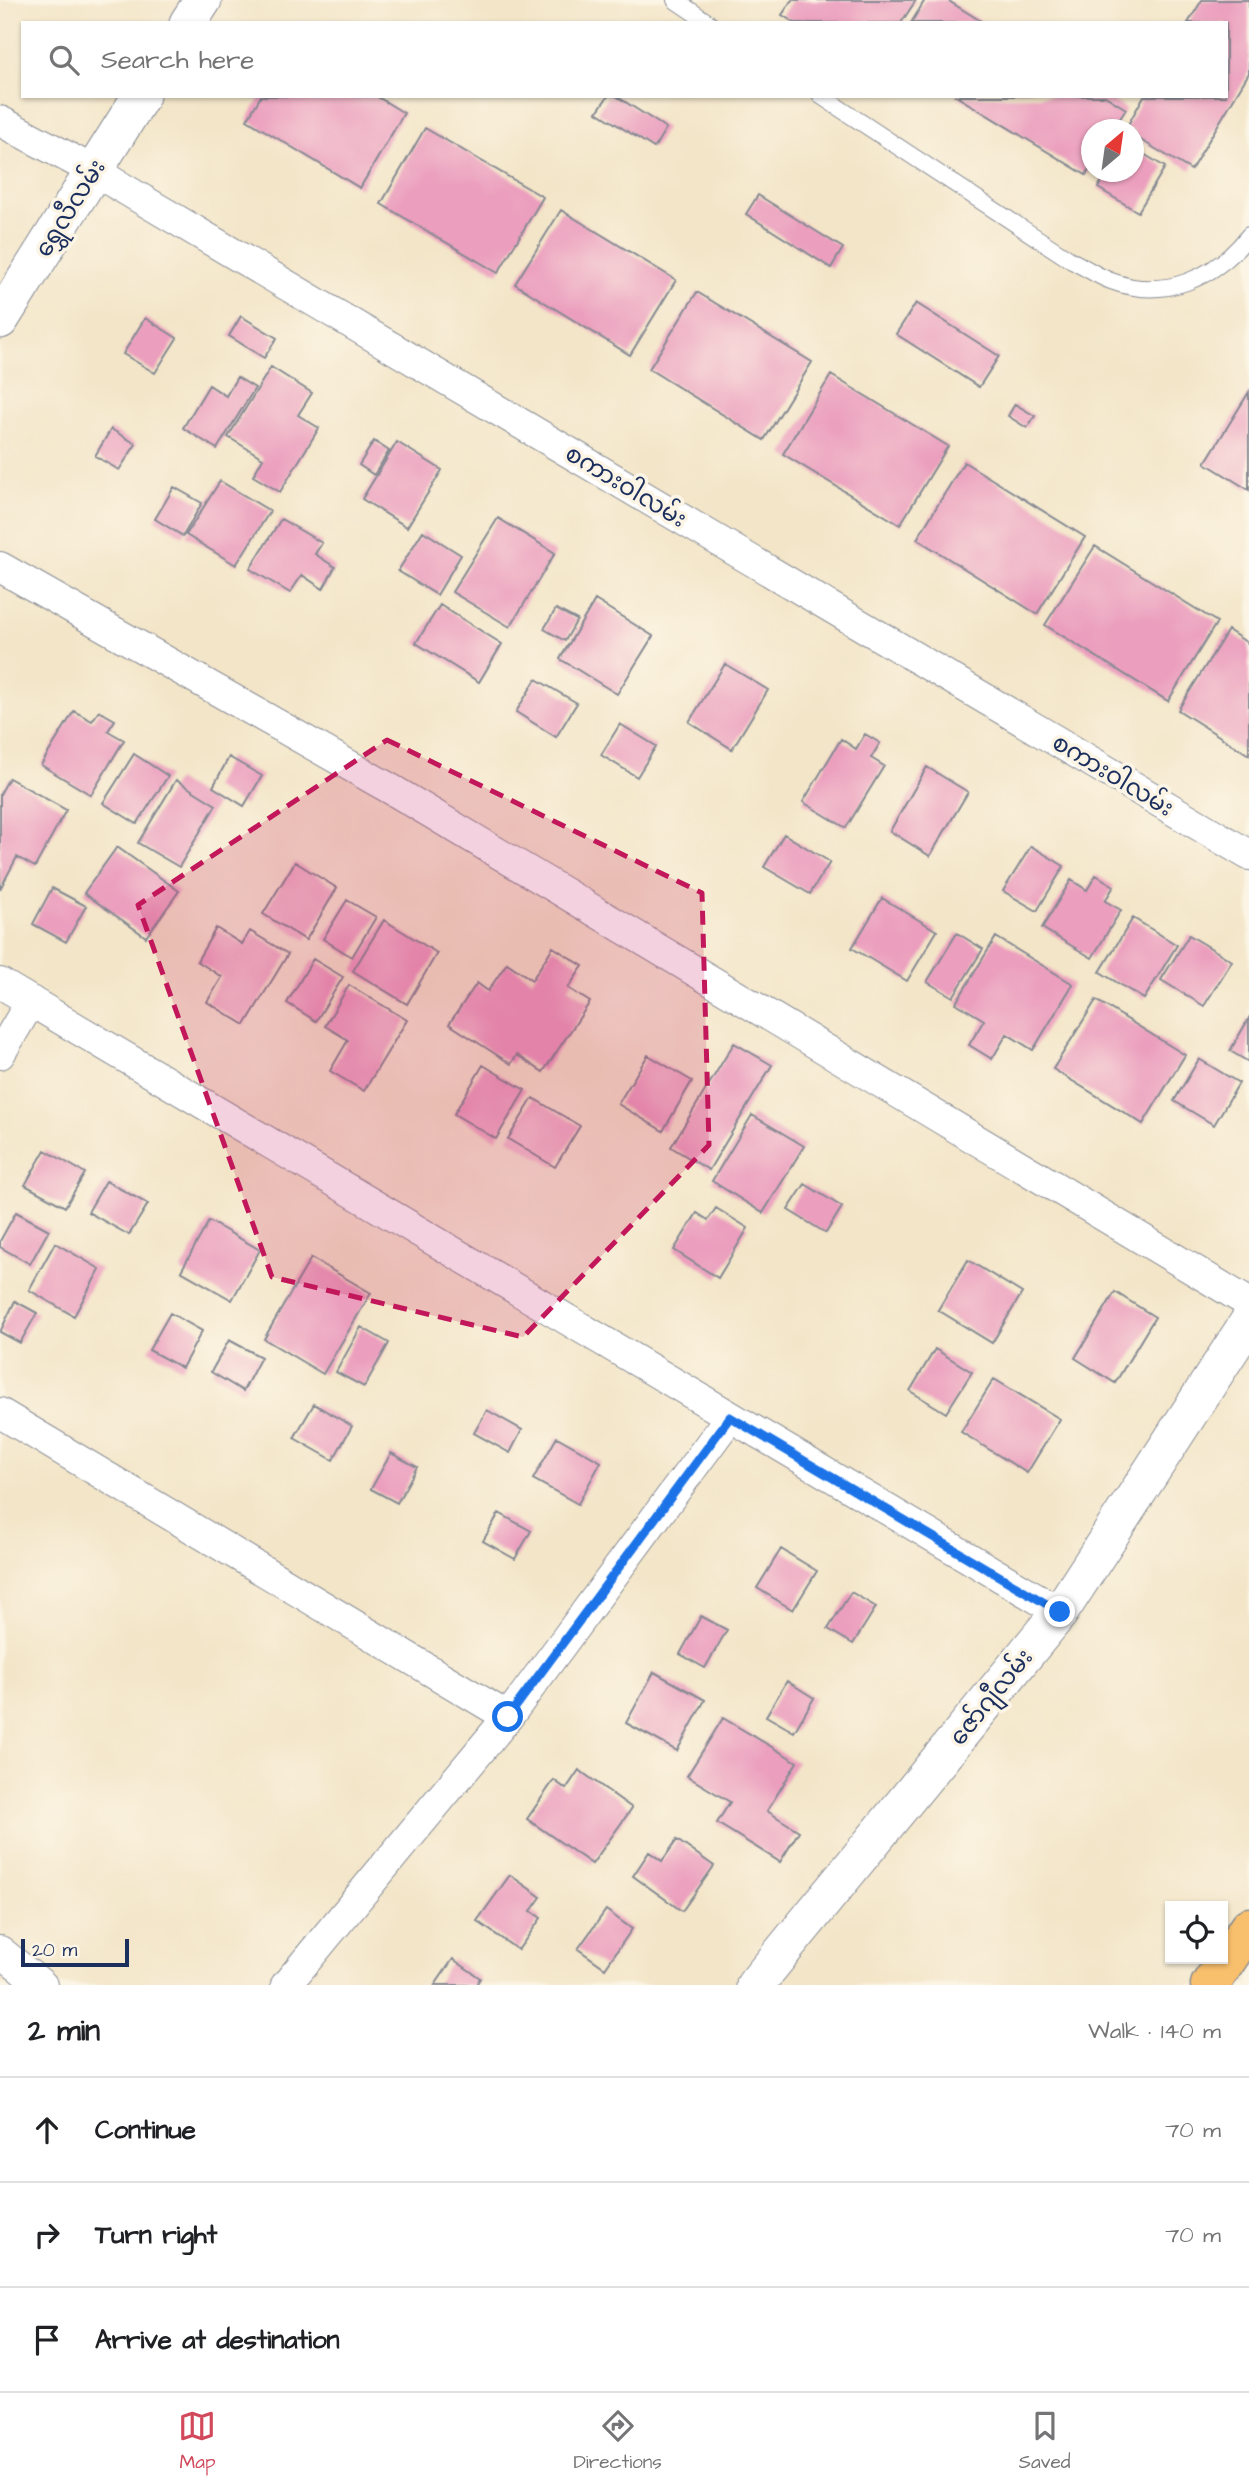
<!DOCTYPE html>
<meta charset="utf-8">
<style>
:root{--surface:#fff;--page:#f6f6f6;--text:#202124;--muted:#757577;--line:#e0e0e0;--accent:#d1495b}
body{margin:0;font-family:"Architects Daughter","Noto Sans Myanmar",sans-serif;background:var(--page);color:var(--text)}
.controls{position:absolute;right:21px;bottom:21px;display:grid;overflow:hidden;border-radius:0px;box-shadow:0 2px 5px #0004}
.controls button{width:63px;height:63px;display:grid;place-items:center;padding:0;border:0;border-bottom:2px solid var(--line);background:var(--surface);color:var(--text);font:35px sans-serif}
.compass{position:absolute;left:1081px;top:119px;width:63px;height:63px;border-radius:50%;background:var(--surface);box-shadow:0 2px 5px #0004;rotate:29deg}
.scale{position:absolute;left:21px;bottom:18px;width:108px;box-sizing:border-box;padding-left:7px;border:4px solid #1b2f5e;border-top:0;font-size:19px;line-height:24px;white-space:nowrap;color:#1b2f5e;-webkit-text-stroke:5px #fcf5e5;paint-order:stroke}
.stop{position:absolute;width:21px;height:21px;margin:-16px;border:5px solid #1a73e8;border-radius:50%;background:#fff}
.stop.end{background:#1a73e8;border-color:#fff;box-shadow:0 2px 7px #0008}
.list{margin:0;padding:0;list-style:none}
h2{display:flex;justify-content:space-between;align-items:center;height:91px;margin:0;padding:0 28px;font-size:30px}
h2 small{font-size:23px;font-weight:400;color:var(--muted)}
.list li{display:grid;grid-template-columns:46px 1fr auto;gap:21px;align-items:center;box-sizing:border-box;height:105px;padding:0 28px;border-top:2px solid var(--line)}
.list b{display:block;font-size:26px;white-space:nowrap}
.list em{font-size:23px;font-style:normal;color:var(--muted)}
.icon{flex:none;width:38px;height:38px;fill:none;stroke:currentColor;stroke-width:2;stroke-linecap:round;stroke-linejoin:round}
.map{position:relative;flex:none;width:1249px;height:1985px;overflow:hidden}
.search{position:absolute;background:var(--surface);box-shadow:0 2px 5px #0004;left:21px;right:21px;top:21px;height:77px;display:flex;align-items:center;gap:18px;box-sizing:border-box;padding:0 24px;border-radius:0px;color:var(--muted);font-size:26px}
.sheet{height:406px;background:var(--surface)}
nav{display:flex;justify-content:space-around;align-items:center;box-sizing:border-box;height:98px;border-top:2px solid var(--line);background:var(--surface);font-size:19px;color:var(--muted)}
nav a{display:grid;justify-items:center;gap:4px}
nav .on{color:var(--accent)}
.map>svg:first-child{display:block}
.building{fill:#eb9ebd}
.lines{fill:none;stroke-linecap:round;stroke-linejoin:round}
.service-casing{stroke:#878a93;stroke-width:18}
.minor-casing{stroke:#878a93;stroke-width:32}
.tertiary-casing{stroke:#878a93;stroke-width:39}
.primary-casing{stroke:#878a93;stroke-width:41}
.service{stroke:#fff;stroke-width:16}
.minor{stroke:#fff;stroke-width:30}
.tertiary{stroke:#fff;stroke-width:37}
.primary{stroke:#f8bf6c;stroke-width:38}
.route{stroke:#1a73e8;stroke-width:9}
.marked{fill:#c2185b;fill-opacity:0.2;stroke:#c2185b;stroke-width:5;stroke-dasharray:14 9;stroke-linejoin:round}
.labels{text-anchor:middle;stroke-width:7;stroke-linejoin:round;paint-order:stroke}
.street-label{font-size:24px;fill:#1b2f5e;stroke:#fcf5e5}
</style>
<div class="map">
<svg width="1249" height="1985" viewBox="0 0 1249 1985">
<rect width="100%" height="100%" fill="#fcf5e5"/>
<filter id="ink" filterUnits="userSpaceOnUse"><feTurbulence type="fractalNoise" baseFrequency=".0143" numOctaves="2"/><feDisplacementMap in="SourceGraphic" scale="14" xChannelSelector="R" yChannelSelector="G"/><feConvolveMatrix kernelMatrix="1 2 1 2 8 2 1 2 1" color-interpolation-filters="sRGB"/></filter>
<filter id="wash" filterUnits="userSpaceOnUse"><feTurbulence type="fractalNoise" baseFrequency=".00686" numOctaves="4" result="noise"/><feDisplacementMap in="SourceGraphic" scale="28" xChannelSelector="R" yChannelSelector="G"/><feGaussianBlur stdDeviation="1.57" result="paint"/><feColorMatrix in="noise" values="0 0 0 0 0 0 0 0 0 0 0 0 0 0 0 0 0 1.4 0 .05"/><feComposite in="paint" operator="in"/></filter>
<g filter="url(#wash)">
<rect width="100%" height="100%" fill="#f3e5c8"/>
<g id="blocks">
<path class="building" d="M792,0H916L901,23H795L782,15Z
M925,0H947L984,23H911Z
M1202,0H1249V73L1191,170L1134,136V130H1125L1144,96H1226V23H1188Z
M261,96H376L404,113L360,188L247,120Z
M608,96H616L666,128L654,148L597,112Z
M956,96H1105L1126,109L1113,130H1092V165L1086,175Z
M425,128L543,197L498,273L381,204Z
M1134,148L1165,167L1138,212L1098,188L1107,172H1134Z
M758,195L843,248L831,268L746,214Z
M561,210L676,280L630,355L515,284Z
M697,292L812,362L764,440L649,369Z
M916,303L999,356L979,387L896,334Z
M241,316L277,338L264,358L229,336Z
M145,318L177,338L155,373L123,354Z
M271,367L312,393L298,415L319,428L280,492L253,476L263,458L228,437Z
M831,375L948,446L900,525L783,454Z
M237,377L255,388L217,449L183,428L209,385L226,396Z
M1249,392V490L1205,463Z
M1015,404L1035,416L1027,428L1008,416Z
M111,429L136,444L119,470L95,456Z
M374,441L389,451L374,475L359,465Z
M397,442L442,470L407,527L362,499Z
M964,462L1085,537L1037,614L917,539Z
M220,481L270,511L236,565L186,535Z
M174,487L202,503L183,536L155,519Z
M498,518L555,553L510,627L452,592Z
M281,519L322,543L315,554L335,567L323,589L302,575L290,593L250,569Z
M423,531L461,555L437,595L398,571Z
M1095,546L1217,622L1168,701L1045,625Z
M595,600L653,636L617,694L560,659Z
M440,605L502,644L479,682L416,643Z
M556,609L577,620L565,641L544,629Z
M1228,630L1249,644V755L1178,710Z
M725,664L768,690L732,749L689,722Z
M536,679L577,703L556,737L516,712Z
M74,711L92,721L99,711L115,720L108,731L124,740L91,795L41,765Z
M620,724L656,746L637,777L601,755Z
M865,734L880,743L871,758L884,766L846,828L803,802L841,739L856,749Z
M134,754L168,776L137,824L103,803Z
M229,757L262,776L244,806L213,787Z
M927,767L968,792L930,856L890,831Z
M9,778L66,810L35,867L17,857L0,889V794Z
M176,780L216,805L179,867L138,843Z
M784,834L830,862L810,894L764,867Z
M1031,846L1064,866L1037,911L1003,891Z
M117,847L179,891L146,937L84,893Z
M295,862L337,888L306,940L263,914Z
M1096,875L1114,886L1105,901L1121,910L1092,958L1042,928L1071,880L1087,890Z
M52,888L86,906L66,942L33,924Z
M882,898L937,931L907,981L852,948Z
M347,900L376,917L352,957L323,939Z
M1133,918L1177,945L1144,999L1100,972Z
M384,920L437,953L407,1004L353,971Z
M216,928L242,944L250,931L288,954L245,1025L207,1002L222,977L197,961Z
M957,933L983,949L953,997L927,982Z
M1189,935L1232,961L1204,1006L1161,980Z
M996,937L1073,984L1033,1050L1007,1034L992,1059L969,1045L984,1020L956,1003Z
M553,947L583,966L568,988L590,1002L543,1072L517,1055L511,1064L449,1024L477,983L488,991L507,963L532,980Z
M313,959L343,977L316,1021L287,1003Z
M349,985L407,1020L364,1091L330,1071L348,1040L325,1026Z
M1096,1000L1185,1055L1143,1124L1053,1069Z
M1249,1018V1062L1230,1051Z
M734,1043L772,1065L709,1170L671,1147Z
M648,1055L692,1081L663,1131L618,1104Z
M1199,1059L1239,1083L1214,1125L1174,1101Z
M483,1065L525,1090L496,1139L454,1114Z
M533,1098L580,1126L555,1167L508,1139Z
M752,1115L804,1146L763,1213L712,1181Z
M45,1150L85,1173L65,1207L25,1185Z
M106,1181L148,1204L129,1235L88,1212Z
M805,1184L842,1207L826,1233L788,1210Z
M716,1208L748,1228L718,1278L674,1250L697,1213L708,1220Z
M16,1212L49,1230L30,1264L0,1247V1241Z
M209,1221L260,1250L232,1300L181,1271Z
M55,1243L100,1269L74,1316L29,1290Z
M311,1258L371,1293L323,1374L264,1339Z
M968,1260L1022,1293L992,1343L938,1310Z
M1115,1292L1155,1317L1115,1383L1075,1358Z
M15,1301L37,1313L20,1343L0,1332Z
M170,1313L202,1331L182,1368L149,1350Z
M361,1327L389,1343L364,1387L336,1372Z
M229,1340L261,1357L243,1391L211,1372Z
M935,1349L972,1372L946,1413L910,1391Z
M994,1379L1060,1419L1027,1473L961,1432Z
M314,1404L352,1426L333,1460L294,1438Z
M487,1410L522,1430L510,1453L474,1433Z
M557,1437L601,1462L578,1504L533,1479Z
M391,1453L417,1467L397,1503L371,1489Z
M499,1513L531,1531L515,1559L483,1541Z
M781,1549L817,1571L793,1610L757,1588Z
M851,1592L876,1607L853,1644L828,1629Z
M701,1616L727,1630L705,1668L680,1654Z
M654,1672L705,1700L677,1751L626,1723Z
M787,1681L814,1698L794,1732L766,1716Z
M723,1718L797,1762L767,1811L799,1831L780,1862L717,1823L730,1802L687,1776Z
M579,1770L632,1808L592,1864L527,1819L554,1780L566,1789Z
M677,1840L714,1866L682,1911L633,1876L649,1852L662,1861Z
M510,1875L541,1897L531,1911L541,1918L518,1950L477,1921Z
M606,1910L632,1929L605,1968L578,1949Z
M453,1959L480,1978L476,1985H435Z"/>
</g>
</g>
<g filter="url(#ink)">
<use href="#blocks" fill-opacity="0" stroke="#878a93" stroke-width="2"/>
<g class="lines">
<defs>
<path id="service" d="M675,0L709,23
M821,96L1072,261C1085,267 1097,276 1111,281C1164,301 1216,278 1249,235"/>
<path id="minor" d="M0,121L94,171L1249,855
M0,567L396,792L1249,1303
M0,983L1060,1612
M0,1054L31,1001
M0,1413L508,1717
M0,1951L42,1985
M286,1985L508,1717L730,1417"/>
<path id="tertiary" d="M188,23L203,0
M0,320L141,96
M755,1985L1060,1612L1249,1321"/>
<path id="primary" d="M1210,1985L1249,1927"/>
</defs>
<use href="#service" class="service-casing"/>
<use href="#minor" class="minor-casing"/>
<use href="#tertiary" class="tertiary-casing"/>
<use href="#primary" class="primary-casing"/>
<use href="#service" class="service"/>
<use href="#minor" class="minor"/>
<use href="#tertiary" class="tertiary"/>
<use href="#primary" class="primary"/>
</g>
</g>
<g class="lines" filter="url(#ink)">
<path class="route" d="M508,1717L730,1417L1060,1612"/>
</g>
<path class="marked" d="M387,740L702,893L709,1145L523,1337L272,1277L138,905Z"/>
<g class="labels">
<g class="street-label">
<text transform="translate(70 208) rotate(-58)" y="8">ရွှေလီလမ်း</text>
<text transform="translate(626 486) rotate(31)" y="8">စကားဝါလမ်း</text>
<text transform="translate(1113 775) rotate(31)" y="8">စကားဝါလမ်း</text>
<text transform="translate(991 1697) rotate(-51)" y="8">ဇော်ဂျီလမ်း</text>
</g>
</g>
</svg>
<div class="controls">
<button><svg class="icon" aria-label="locate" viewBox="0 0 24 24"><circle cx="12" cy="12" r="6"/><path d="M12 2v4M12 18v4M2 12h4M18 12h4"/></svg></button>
</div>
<svg class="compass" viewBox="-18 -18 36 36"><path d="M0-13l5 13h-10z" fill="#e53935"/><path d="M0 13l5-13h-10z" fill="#757577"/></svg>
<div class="scale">20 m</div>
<div class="stop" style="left:508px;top:1717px"></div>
<div class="stop end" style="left:1060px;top:1612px"></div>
<div class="search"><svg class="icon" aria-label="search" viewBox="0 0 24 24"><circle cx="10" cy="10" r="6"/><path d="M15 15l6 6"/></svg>Search here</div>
</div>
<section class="sheet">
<h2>2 min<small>Walk · 140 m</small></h2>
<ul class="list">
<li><svg class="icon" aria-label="ahead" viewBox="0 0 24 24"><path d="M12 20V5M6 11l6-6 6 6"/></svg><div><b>Continue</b></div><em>70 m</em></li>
<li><svg class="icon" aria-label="right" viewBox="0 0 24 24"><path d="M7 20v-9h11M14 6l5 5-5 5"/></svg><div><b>Turn right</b></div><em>70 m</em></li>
<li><svg class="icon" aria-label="arrive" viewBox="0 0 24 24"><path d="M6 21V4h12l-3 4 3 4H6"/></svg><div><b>Arrive at destination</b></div></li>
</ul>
</section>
<nav>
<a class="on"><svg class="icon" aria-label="map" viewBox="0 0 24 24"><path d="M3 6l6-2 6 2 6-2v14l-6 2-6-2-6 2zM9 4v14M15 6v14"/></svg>Map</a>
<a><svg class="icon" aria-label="directions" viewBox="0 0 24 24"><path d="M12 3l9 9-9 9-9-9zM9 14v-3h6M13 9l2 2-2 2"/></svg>Directions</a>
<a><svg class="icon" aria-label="saved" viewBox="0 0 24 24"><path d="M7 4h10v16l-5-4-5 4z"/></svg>Saved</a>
</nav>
